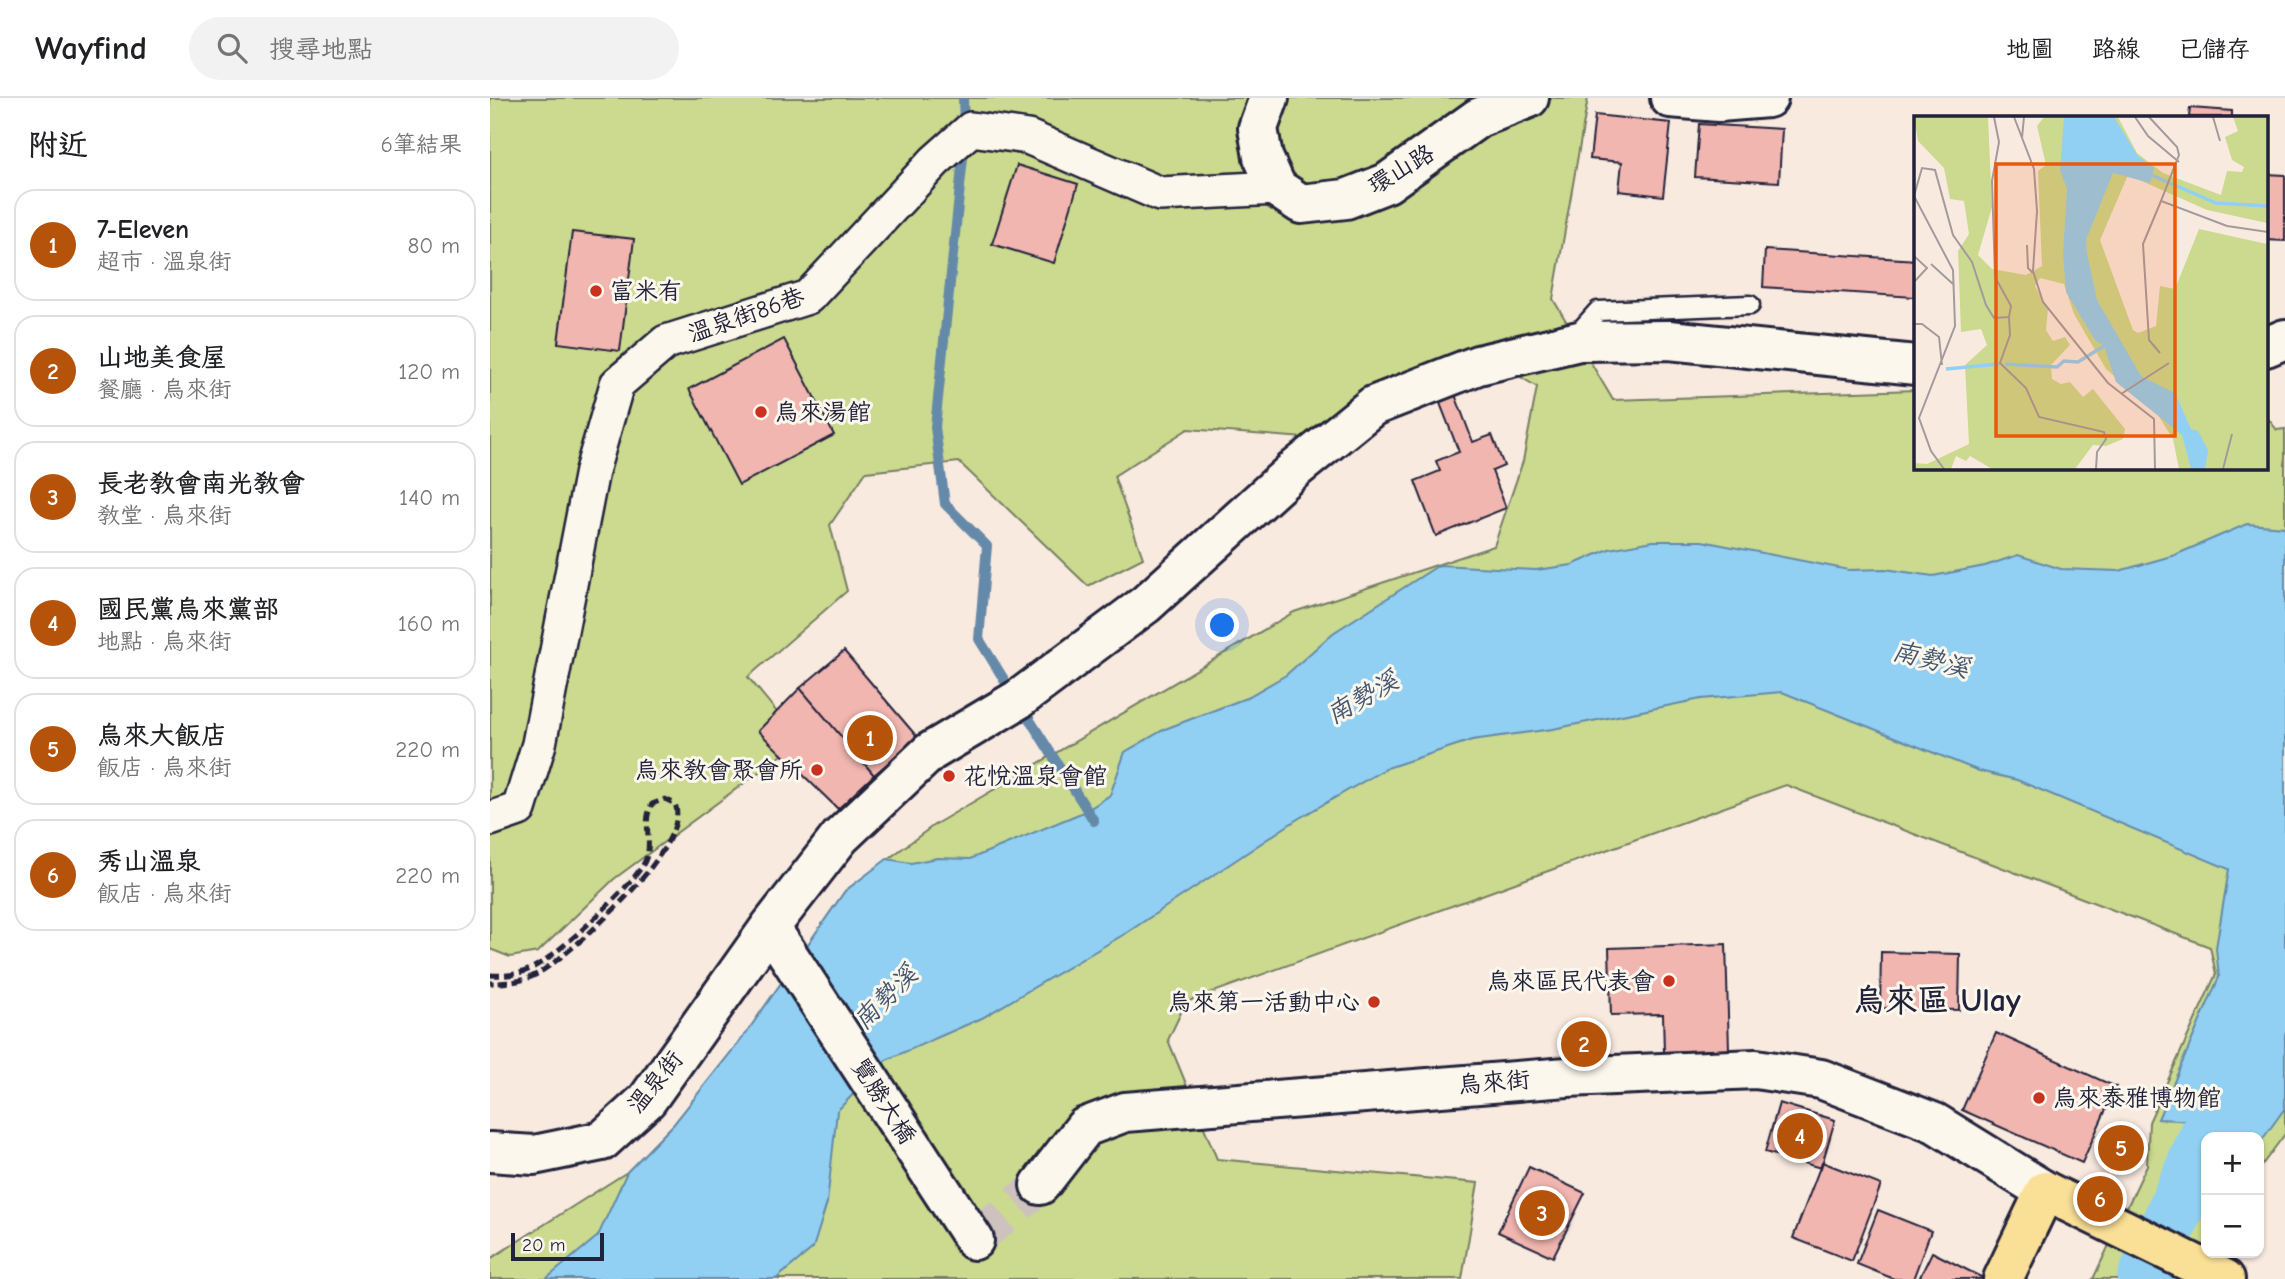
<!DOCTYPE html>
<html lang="zh-TW">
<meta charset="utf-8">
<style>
:root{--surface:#fff;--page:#f2f2f2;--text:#202124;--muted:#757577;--line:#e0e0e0;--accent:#b45309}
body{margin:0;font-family:"Comic Neue","LXGW WenKai TC",sans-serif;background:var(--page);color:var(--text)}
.controls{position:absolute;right:21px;bottom:21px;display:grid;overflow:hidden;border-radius:14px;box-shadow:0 2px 5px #0004}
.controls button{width:63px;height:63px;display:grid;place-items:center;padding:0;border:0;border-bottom:2px solid var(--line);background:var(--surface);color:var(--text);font:35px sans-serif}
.scale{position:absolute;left:21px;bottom:18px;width:93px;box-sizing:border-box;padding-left:7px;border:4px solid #22223b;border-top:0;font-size:19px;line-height:24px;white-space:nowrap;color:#22223b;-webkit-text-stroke:5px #fbf7ec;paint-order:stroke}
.you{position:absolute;left:733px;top:528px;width:24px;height:24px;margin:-18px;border:5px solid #fff;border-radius:50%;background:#1a73e8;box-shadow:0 0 0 10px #1a73e833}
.badge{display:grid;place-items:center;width:46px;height:46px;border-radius:50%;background:var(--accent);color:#fff;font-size:23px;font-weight:700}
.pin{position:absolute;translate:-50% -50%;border:4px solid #fff;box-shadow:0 2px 7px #0006}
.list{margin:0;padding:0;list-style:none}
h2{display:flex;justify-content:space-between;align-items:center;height:91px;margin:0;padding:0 28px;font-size:30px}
h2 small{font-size:23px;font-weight:400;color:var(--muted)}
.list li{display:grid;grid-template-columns:46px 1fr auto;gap:21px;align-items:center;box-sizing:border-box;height:112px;margin:0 14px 14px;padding:0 14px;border:2px solid var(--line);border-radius:21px}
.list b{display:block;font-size:26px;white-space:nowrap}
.list p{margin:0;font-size:23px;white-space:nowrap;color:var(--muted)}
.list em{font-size:23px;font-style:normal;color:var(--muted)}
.icon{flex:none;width:38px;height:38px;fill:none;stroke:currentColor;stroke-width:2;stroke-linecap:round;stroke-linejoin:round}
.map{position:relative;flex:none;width:1795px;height:1181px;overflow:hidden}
header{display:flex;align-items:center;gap:42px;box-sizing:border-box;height:98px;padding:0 35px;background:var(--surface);border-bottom:2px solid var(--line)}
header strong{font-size:33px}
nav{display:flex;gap:38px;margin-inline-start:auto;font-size:24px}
.search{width:490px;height:63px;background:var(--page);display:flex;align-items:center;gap:18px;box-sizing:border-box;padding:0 24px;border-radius:38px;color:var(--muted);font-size:26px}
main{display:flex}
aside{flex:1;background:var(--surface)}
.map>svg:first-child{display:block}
.green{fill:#cbda8e;stroke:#767e64;stroke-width:2}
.water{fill:#91d0f2;stroke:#658aa9;stroke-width:2}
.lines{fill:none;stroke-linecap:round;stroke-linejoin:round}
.stream{stroke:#658aa9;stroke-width:10}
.river{stroke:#91d0f2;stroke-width:56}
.building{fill:#f2b6b0;stroke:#22223b;stroke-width:2}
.secondary-tunnel{stroke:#cec2bf;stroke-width:38;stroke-dasharray:38 19;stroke-linecap:butt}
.lane-casing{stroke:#22223b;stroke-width:23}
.street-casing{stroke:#22223b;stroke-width:38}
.secondary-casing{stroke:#22223b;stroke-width:44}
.primary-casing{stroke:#22223b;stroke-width:44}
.lane{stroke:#fbf7ec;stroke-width:18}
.street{stroke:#fbf7ec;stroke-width:33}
.secondary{stroke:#fbf7ec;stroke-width:38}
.primary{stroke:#fadf96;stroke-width:38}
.rail{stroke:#22223b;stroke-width:5;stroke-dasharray:10 5;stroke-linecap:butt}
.poi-dot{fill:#c8321e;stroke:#fbf7ec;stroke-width:2.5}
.labels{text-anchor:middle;stroke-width:6;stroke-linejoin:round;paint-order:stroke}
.street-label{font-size:24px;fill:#22223b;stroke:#fbf7ec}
.poi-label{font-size:24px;fill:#22223b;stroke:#fbf7ec;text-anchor:start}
.water-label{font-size:26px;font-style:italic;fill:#435672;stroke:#fbf7ec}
.district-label{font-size:32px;font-weight:bold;fill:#22223b;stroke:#fbf7ec}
.inset-river{fill:none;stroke:#91d0f2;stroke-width:3.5}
.inset-road{fill:none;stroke:#a39a9e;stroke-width:2}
.view{fill:#e8590c;fill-opacity:0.15;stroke:#e8590c;stroke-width:3.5}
.inset-edge{fill:none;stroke:#22223b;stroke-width:3.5}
</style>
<header>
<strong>Wayfind</strong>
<div class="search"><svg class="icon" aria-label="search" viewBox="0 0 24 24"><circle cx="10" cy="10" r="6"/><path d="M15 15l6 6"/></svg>搜尋地點</div>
<nav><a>地圖</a><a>路線</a><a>已儲存</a></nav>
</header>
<main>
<aside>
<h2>附近<small>6筆結果</small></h2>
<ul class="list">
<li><span class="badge">1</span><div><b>7-Eleven</b><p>超市 · 溫泉街</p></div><em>80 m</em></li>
<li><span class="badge">2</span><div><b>山地美食屋</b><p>餐廳 · 烏來街</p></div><em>120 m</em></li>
<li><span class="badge">3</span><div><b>長老教會南光教會</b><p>教堂 · 烏來街</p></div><em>140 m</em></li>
<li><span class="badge">4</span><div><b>國民黨烏來黨部</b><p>地點 · 烏來街</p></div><em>160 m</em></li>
<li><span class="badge">5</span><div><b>烏來大飯店</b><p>飯店 · 烏來街</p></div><em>220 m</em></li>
<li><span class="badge">6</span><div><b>秀山溫泉</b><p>飯店 · 烏來街</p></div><em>220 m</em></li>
</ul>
</aside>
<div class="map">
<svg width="1795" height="1181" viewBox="0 0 1795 1181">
<rect width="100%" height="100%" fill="#f9eae0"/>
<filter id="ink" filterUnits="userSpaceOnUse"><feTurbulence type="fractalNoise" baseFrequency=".0143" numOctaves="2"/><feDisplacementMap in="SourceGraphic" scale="14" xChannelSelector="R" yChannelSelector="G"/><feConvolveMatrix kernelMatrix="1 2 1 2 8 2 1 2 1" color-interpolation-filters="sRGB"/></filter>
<g filter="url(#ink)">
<path class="green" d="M0,0H1098L1063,201L1123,302L1426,292V369H1776V318L1787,332L1795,331V1036L1769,1071V1039H1716V1155H1726L1715,1181H1603L1657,1067L1659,1024L1726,876L1720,849L1296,687L696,904L678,942L727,1061L988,1085L972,1181H0V1161L137,1074L183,1027L257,934L355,793L444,727L804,514L1004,448L1033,363L1047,289L993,256L841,342L698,331L624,378L653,460L598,488L469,364L376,374L340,427L357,493L258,579L311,643L124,781L48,854L20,859L0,851Z"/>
<path class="water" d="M1757,426L1795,429V1010L1769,1046V1039H1755L1727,1024L1668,1021L1729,879L1726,850L1739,771L1527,682L1489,673L1292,594L1211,601L1063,631L982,642L897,670L806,722L638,834L492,920L396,962L347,1013L337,1105L323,1150L286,1181H56L108,1138L137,1074L183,1027L257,934L355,793L397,761L421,765L447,760L480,761L596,713L620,697L635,654L675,631L756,600L796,577L843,535L949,467L1046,472L1082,467L1119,451L1163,443H1212L1359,472L1395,471L1443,478L1495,468L1528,457L1571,471L1629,473L1685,457Z"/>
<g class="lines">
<path class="stream" d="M473,0L474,27
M474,50L445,329L455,406L497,448L489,541L523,596
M531,608L604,723"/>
<path class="river" d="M1717,1039L1776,908L1795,877
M1655,1181L1716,1041"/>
</g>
<path class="building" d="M1700,10L1742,13V19H1699Z
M1105,17L1181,25L1173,98L1129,93L1132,64L1100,61Z
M1209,26L1292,31L1289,84L1205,79Z
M527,67L588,86L564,165L502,146Z
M1776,76L1795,77V143L1776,142Z
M82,134L144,141L130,253L68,245Z
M1275,152L1426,162L1424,199L1273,189Z
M294,241L344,337L249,387L199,291Z
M964,294L983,344L1002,337L1014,368L1002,373L1016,410L946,438L925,383L950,373L946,363L969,354L948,300Z
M354,553L428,640L384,677L310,590Z
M310,590L384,677L348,711L268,633Z
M1236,846L1239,952L1174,954L1173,916L1121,917L1119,850Z
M1391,854L1470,856L1469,912L1390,910Z
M1506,935L1626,989L1592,1065L1472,1012Z
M1289,1005L1345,1022L1331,1070L1275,1054Z
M1332,1064L1391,1087L1362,1163L1303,1140Z
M1039,1069L1095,1095L1063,1159L1008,1134Z
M1388,1112L1441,1133L1423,1181H1404L1367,1166Z
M1442,1154L1491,1179L1490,1181H1429Z"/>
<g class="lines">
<path class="secondary-tunnel" d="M484,1142L550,1087"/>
<defs>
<path id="lane" d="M1083,241L1108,213L1260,207"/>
<path id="street" d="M0,721L29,711L49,646L102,373L127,286L176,244L318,199L445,63L481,31L538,39L670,96L787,90"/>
<path id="secondary" d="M779,0L768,30L773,59L787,90L811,106L856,101L897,85L988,20L1039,0
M1180,0L1229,4L1278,0
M1776,249L1795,241
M280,829L484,1142
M0,1054L44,1057L112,1043L157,1002L280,829L350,739L440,654L529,601L656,506L804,372L883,308L988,267L1089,243L1179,242L1426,267
M550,1087L595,1029L635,1014L1077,979L1266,971L1331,981L1445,1025L1555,1093"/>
<path id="primary" d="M1513,1181L1555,1093L1735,1181"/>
</defs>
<use href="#lane" class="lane-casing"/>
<use href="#street" class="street-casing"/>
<use href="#secondary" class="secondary-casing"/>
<use href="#primary" class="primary-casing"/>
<use href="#lane" class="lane"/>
<use href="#street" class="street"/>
<use href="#secondary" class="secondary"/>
<use href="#primary" class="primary"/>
<path class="rail" d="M0,877C15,878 29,877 42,870C66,859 145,786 155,763C164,744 151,725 162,706L175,701L185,706C203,747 82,856 47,876C33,884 17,885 0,885"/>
</g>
</g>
<g class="poi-dot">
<circle cx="106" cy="193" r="7"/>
<circle cx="271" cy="314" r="7"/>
<circle cx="327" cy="672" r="7"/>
<circle cx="459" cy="678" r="7"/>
<circle cx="1179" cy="883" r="7"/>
<circle cx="884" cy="904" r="7"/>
<circle cx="1549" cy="1000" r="7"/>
</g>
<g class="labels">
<g class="street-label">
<text transform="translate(911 71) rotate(-31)" y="8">環山路</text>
<text transform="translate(256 217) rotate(-19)" y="8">溫泉街86巷</text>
<text transform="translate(165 984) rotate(-51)" y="8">溫泉街</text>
<text transform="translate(1004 984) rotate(-5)" y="8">烏來街</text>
<text transform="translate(394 1003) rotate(57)" y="8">覽勝大橋</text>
</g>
<g class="poi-label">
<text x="120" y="201">富米有</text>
<text x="285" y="322">烏來湯館</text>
<text x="313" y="680" text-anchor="end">烏來教會聚會所</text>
<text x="473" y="686">花悅溫泉會館</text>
<text x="1165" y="891" text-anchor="end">烏來區民代表會</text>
<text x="870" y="912" text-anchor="end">烏來第一活動中心</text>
<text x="1563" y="1008">烏來泰雅博物館</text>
</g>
<g class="water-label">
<text transform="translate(1441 561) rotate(14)" y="9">南勢溪</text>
<text transform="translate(872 599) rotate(-30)" y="9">南勢溪</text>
<text transform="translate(395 899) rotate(-45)" y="9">南勢溪</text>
</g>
<g class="district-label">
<text x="1447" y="913">烏來區 Ulay</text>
</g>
</g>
<g transform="translate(1424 18)">
<rect width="354" height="354" fill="#f9eae0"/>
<path d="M0,1H74L78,91L64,139L78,153L112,159L128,150L124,55L132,49L123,10L130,1H204L223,37L249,57L307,79L313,55L328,56L330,51L318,44L311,21L324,15L319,1H353V107L293,94L214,59L186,124L219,214L224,217L242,210L246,170L261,173L285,113L353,128V353H265L259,323L244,299L192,253L160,198L150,168L126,162L121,170L134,193L132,214L139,225L151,221L156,229L137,249L138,263L147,268L156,266L169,281L179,273L211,313L209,323L192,330L179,329L161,353H78L56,340L52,345L42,340L37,353H0V347L13,348L55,328L51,249L73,229L67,213L47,216L44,135L55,118L50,85L36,83L30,52L4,25Z" fill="#cbda8e"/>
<path d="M150,1H200L224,40L240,52L236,67L199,57L172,124L173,137L183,184L227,260L261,277L277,313L284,315L294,334L291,353H277L268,319L202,266L190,230L181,224L152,176L149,137L153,73L146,54Z" fill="#91d0f2"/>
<path class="inset-river" d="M226,54L302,87L354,90M91,248L143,251L150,245L164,246L190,230M32,253L85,248"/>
<path class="inset-road" d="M100,1L120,53L123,95L119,155L129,186L194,267L240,303L241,353M221,1L234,20L265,46M235,1L263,31L265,39L247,85L313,110L354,116M299,1L306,25M108,22L110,1M113,129L114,152L119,157M0,140L13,152L0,166M17,148L39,168M95,201L96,219L86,247L112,272L125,301L190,316L192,323L183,336L182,353M0,208H8L25,221L28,249M246,237L235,224L229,128L247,85M207,278L255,247M30,353L17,335L5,302L41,210L39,154L0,80L8,52L21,54L39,119L58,146L72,189L80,202L95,201L97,190L81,161L78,65L85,26L80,1M309,353L318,318"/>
<path class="view" d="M82,48H261V320H82Z"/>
<rect width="354" height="354" class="inset-edge"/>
</g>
</svg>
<div class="controls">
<button>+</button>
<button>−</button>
</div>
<div class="scale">20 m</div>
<div class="you"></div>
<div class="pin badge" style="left:380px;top:640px">1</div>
<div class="pin badge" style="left:1094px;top:946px">2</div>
<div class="pin badge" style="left:1052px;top:1115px">3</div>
<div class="pin badge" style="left:1310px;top:1038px">4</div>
<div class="pin badge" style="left:1631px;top:1050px">5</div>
<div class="pin badge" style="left:1610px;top:1101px">6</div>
</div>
</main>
